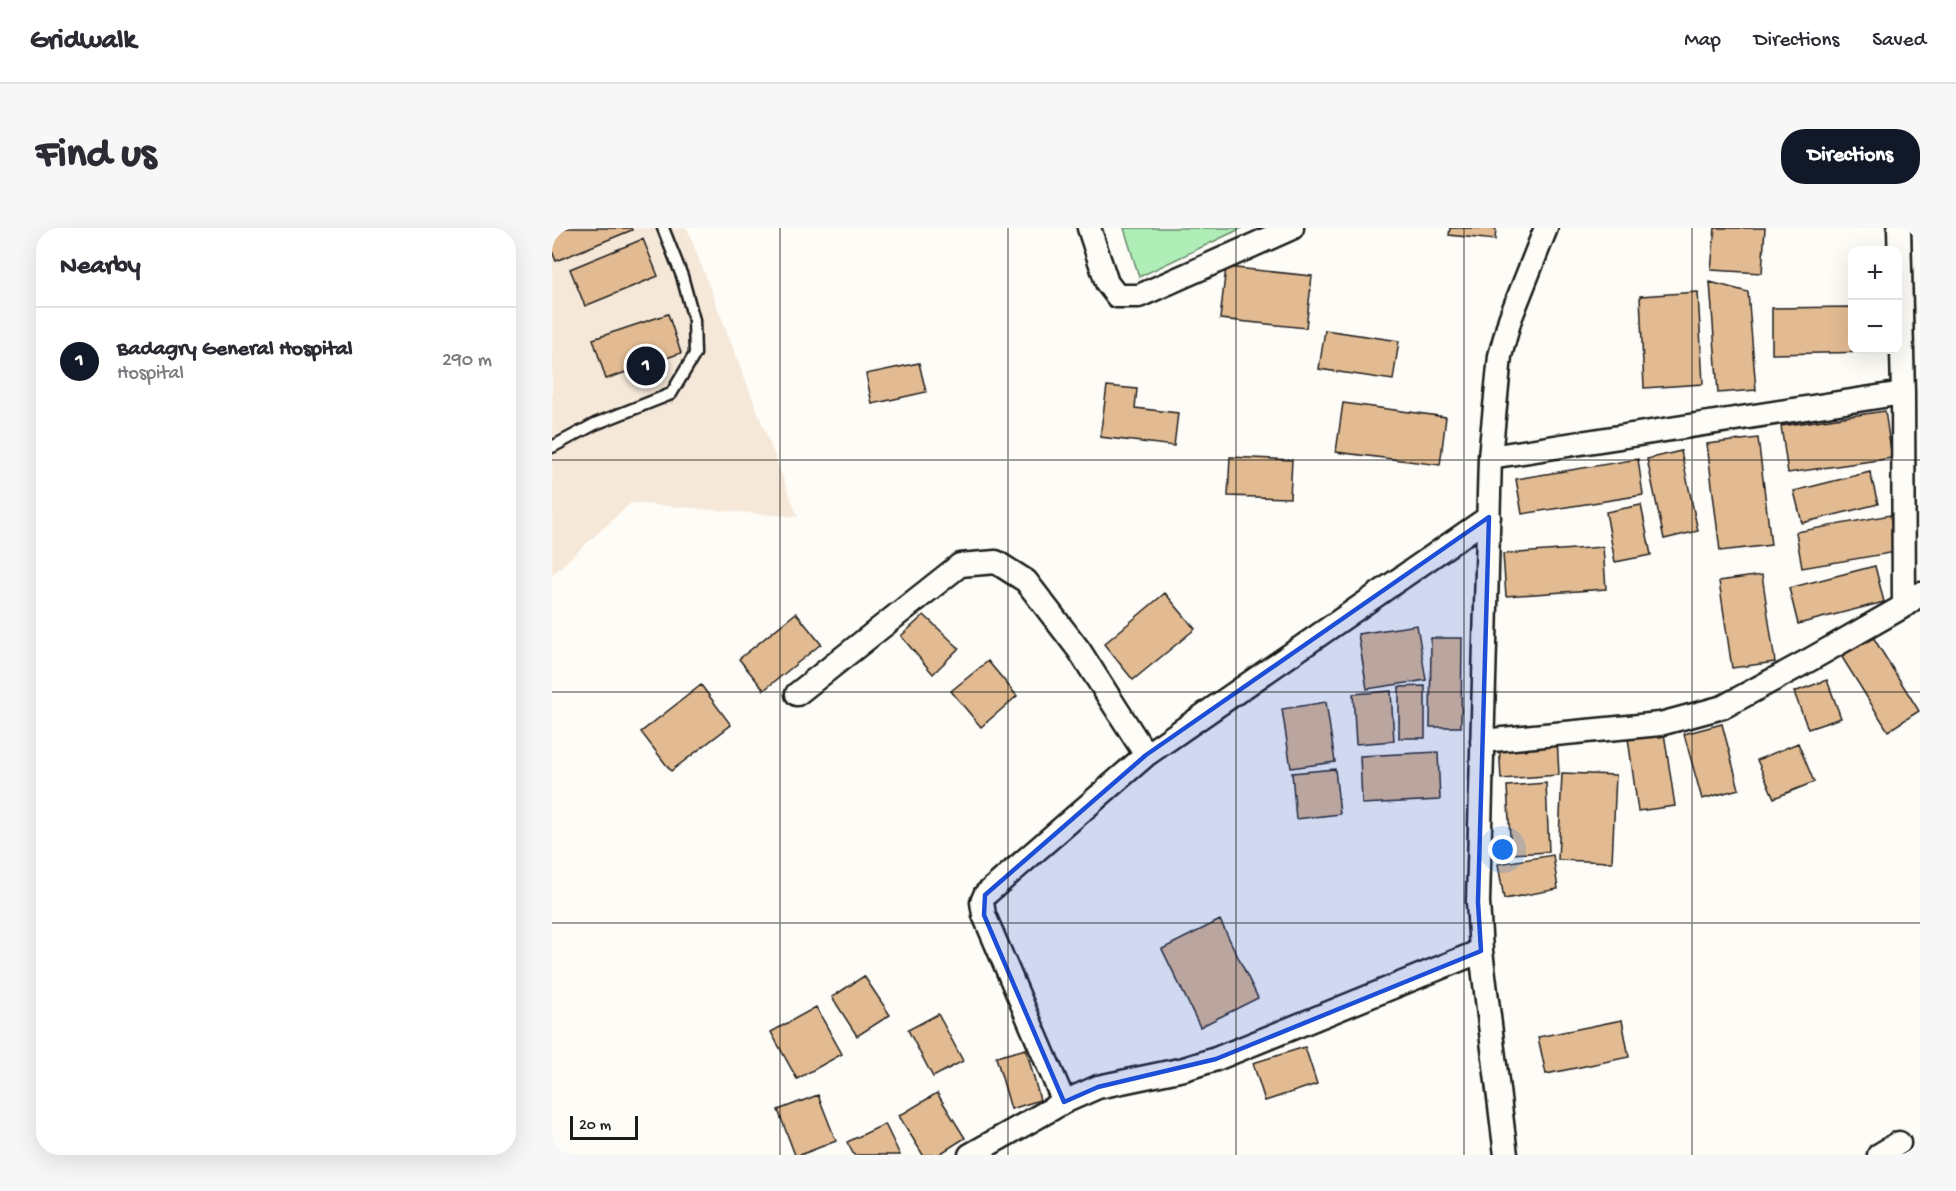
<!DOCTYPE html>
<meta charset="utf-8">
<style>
:root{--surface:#fff;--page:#f7f7f7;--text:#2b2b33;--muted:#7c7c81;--line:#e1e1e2;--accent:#111827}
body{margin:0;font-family:"Gochi Hand",sans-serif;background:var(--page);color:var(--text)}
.controls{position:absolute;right:18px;top:18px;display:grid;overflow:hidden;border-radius:12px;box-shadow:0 6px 24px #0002}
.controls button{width:54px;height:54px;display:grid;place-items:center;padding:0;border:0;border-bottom:2px solid var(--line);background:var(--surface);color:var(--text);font:30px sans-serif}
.scale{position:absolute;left:18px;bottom:15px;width:68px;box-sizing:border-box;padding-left:6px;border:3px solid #1c1c1c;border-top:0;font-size:16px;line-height:21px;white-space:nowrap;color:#1c1c1c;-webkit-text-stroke:4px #fdfcf7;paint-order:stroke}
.you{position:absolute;left:951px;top:622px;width:21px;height:21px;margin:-15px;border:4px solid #fff;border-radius:50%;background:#1a73e8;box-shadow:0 0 0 9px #1a73e833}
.badge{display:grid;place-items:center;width:39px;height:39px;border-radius:50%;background:var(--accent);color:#fff;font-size:20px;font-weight:700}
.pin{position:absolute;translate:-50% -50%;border:3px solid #fff;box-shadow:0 2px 6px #0006}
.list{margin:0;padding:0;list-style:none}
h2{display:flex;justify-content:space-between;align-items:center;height:78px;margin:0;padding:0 24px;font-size:26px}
h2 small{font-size:20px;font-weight:400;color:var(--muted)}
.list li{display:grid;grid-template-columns:39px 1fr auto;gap:18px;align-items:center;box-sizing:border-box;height:108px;padding:0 24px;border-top:2px solid var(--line)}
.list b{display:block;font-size:22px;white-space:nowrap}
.list p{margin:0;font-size:20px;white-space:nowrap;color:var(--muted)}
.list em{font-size:20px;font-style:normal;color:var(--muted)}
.map{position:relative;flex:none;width:1368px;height:927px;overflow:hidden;border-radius:24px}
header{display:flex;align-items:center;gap:36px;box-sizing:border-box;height:84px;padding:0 30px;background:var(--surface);border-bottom:2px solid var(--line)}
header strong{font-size:28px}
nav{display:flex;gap:33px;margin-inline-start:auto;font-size:21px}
.intro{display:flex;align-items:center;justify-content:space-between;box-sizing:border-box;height:144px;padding:0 36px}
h1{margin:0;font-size:42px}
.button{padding:15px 27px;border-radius:24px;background:var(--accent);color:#fff;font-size:21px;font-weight:700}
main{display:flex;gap:36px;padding:0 36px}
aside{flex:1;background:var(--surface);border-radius:24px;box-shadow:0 6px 24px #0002}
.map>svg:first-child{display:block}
.built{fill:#f5e8d9}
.green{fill:#afefb7;stroke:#66866a;stroke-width:1.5}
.building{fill:#e2bb92;stroke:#1c1c1c;stroke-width:1.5}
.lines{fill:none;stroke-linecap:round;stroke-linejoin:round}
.service-casing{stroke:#1c1c1c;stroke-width:15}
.minor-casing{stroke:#1c1c1c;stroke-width:27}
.service{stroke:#fdfcf7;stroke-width:10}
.minor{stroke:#fdfcf7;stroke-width:22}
.marked{fill:#1d4ed8;fill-opacity:0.2;stroke:#1d4ed8;stroke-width:4.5;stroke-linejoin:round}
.grid{fill:none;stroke:#1c1c1c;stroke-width:1.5;stroke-opacity:0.55}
</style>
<header>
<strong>Gridwalk</strong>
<nav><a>Map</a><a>Directions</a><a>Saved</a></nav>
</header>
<div class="intro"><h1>Find us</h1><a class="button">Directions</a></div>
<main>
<aside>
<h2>Nearby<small></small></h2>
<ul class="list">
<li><span class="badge">1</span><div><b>Badagry General Hospital</b><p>Hospital</p></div><em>290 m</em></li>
</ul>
</aside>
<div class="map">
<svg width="1368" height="927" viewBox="0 0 1368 927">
<rect width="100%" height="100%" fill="#fdfcf7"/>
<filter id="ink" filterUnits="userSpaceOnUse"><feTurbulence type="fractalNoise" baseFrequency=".0167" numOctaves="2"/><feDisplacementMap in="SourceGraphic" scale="12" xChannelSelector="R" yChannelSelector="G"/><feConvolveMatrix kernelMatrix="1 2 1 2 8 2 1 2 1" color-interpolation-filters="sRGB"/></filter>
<g filter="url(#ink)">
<path class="built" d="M0,0H135L246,289L79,275L0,347Z"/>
<path class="green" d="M572,0H690L587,49Z"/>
<path class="building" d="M0,0H79L80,2L4,33L0,23Z
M898,0H944L943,12L897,7Z
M1163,0H1213L1210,45L1159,42Z
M91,11L106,48L33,78L18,41Z
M674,39L760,48L754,100L668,91Z
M1158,54L1196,64L1204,162L1166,165Z
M1146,64L1151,156L1092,160L1088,68Z
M1300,79V122H1323V124L1220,126V80Z
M116,86L129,125L54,151L41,111Z
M773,102L847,113L841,152L767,141Z
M367,135L374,164L320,176L314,146Z
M555,158L585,161L583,180L626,185L622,218L548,209Z
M791,175L894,189L888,237L784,224Z
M1333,183L1340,230L1236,245L1229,198Z
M1206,210L1219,317L1168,323L1155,216Z
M1129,223L1146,303L1112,311L1095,231Z
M678,229L740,232L738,270L676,268Z
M1086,231L1091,267L970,286L964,251Z
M1318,244L1326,276L1250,295L1242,263Z
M1089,277L1099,327L1063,334L1054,284Z
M1338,287L1344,324L1250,340L1244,304Z
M1051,319L1054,361L954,368L951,326Z
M1323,338L1332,374L1246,396L1237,360Z
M1210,347L1223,434L1180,440L1167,353Z
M613,365L643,401L581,452L552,416Z
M244,385L269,416L212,462L187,431Z
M372,387L407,420L381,446L349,408Z
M865,397L874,452L815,461L806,406Z
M1319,406L1367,483L1336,503L1288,426Z
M879,410H910L909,499H878Z
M436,433L465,468L429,499L399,463Z
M1275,452L1289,490L1256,501L1242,464Z
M149,457L179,497L119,543L89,504Z
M873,458V510H847V459Z
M839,463L842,513L804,516L801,466Z
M774,474L783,534L739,540L730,481Z
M1170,496L1187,561L1150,571L1132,506Z
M1112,505L1123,578L1086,583L1076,510Z
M1005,510L1007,547L949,551L947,514Z
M1246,515L1262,554L1222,570L1205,532Z
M886,524L888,572L810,576L808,528Z
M783,541L788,586L744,591L740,545Z
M1010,545L1064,547L1060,634L1006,632Z
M994,555L997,624L959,626L955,558Z
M1001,627L1006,661L952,671L946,636Z
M668,692L706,770L648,799L610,721Z
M312,748L338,787L305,808L280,769Z
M264,779L290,826L245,851L219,804Z
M386,786L411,833L381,849L356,802Z
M1070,792L1077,829L994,846L986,809Z
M753,819L765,856L713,873L701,835Z
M474,821L488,872L459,881L444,829Z
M385,865L413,910L386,927H371L347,888Z
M266,867L284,913L248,927H243L226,882Z
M333,896L348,927H302L295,914Z"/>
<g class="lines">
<defs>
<path id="service" d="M0,219L43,196L119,166L143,126L142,92L130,48L111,0"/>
<path id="minor" d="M537,0L555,55L565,68H587L740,0
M1347,0L1351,165L1352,378
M938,229L1351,165
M245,466L408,337L444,334L474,353L527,422L594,527
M930,513L1108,496L1171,479L1261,430L1352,378L1368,366
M512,874L432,687L430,674L433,667L594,527L937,289
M418,927L512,874L546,859L632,841L664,831L929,723
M954,927L929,723L926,674L938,229L948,128L958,91L994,0
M1327,927L1347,915"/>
</defs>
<use href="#service" class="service-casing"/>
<use href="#minor" class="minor-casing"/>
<use href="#service" class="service"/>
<use href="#minor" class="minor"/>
</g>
</g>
<path class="marked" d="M937,289L926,674L929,723L664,831L546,859L512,874L432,687L433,667L594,527Z"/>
<path class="grid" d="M228,0V927M456,0V927M684,0V927M912,0V927M1140,0V927M0,232H1368M0,464H1368M0,695H1368"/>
</svg>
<div class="controls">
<button>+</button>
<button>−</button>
</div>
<div class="scale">20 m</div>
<div class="you"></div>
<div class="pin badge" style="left:94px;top:138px">1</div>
</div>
</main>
